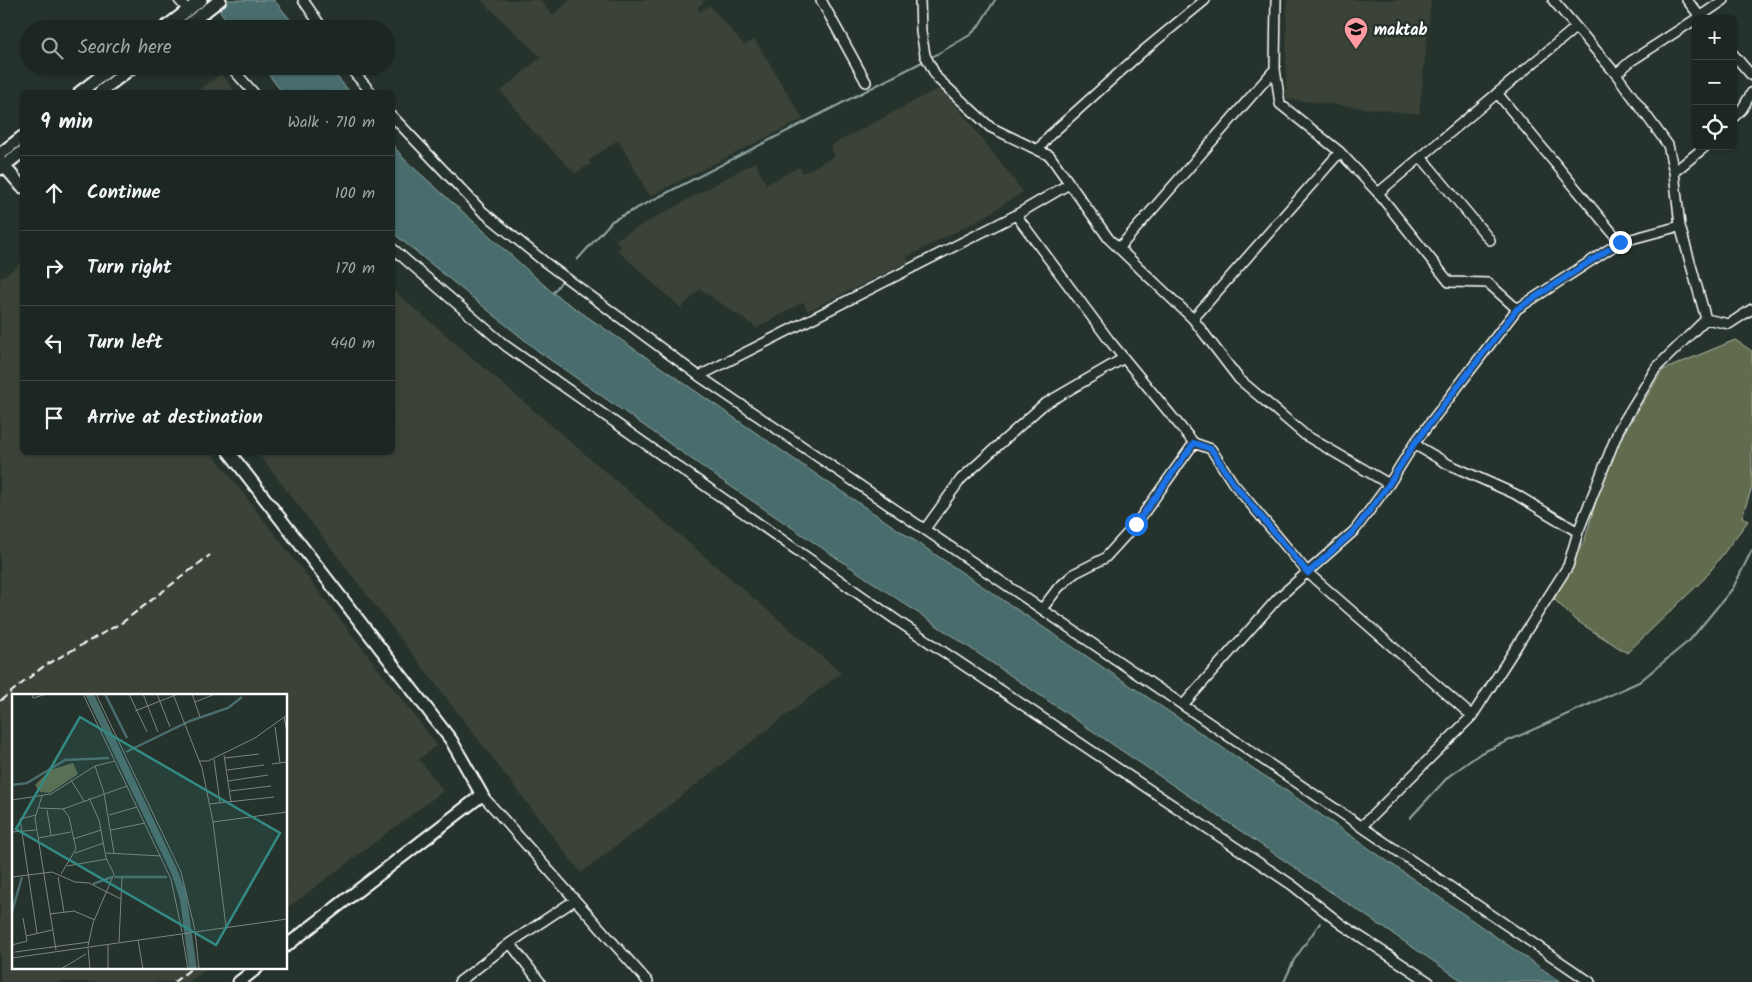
<!DOCTYPE html>
<meta charset="utf-8">
<style>
:root{--surface:#1c2622;--page:#252e2a;--text:#f1f3f6;--muted:#a0a5a5;--line:#3a4340}
body{margin:0;font-family:Kalam,sans-serif;background:var(--page);color:var(--text)}
.controls{position:absolute;right:15px;top:15px;display:grid;overflow:hidden;border-radius:8px;box-shadow:0 1px 4px #0004}
.controls button{width:45px;height:45px;display:grid;place-items:center;padding:0;border:0;border-bottom:1px solid var(--line);background:var(--surface);color:var(--text);font:25px sans-serif}
.stop{position:absolute;width:15px;height:15px;margin:-11px;border:4px solid #1a73e8;border-radius:50%;background:#fff}
.stop.end{background:#1a73e8;border-color:#fff;box-shadow:0 1px 5px #0008}
.list{margin:0;padding:0;list-style:none}
h2{display:flex;justify-content:space-between;align-items:center;height:65px;margin:0;padding:0 20px;font-size:21px}
h2 small{font-size:16px;font-weight:400;color:var(--muted)}
.list li{display:grid;grid-template-columns:32px 1fr auto;gap:15px;align-items:center;box-sizing:border-box;height:75px;padding:0 20px;border-top:1px solid var(--line)}
.list b{display:block;font-size:19px;white-space:nowrap}
.list em{font-size:16px;font-style:normal;color:var(--muted)}
.icon{flex:none;width:28px;height:28px;fill:none;stroke:currentColor;stroke-width:2;stroke-linecap:round;stroke-linejoin:round}
.map{position:relative;flex:none;width:1752px;height:982px;overflow:hidden}
.search{position:absolute;background:var(--surface);box-shadow:0 1px 4px #0004;left:20px;top:20px;width:375px;height:55px;display:flex;align-items:center;gap:12px;box-sizing:border-box;padding:0 18px;border-radius:28px;color:var(--muted);font-size:19px}
.panel{position:absolute;background:var(--surface);box-shadow:0 1px 4px #0004;left:20px;top:90px;width:375px;height:365px;border-radius:8px}
.map>svg:first-child{display:block}
.built{fill:#3a4338}
.green{fill:#606c4e;stroke:#b0b6a6}
.water{fill:#496d6d;stroke:#92a7a7}
.lines{fill:none;stroke-linecap:round;stroke-linejoin:round}
.stream{stroke:#92a7a7;stroke-width:2}
.minor-casing{stroke:#fff;stroke-width:12}
.major-casing{stroke:#fff;stroke-width:15}
.minor{stroke:#26332d;stroke-width:9}
.major{stroke:#26332d;stroke-width:11}
.rail{stroke:#fff;stroke-width:2;stroke-dasharray:8 4;stroke-linecap:butt}
.route{stroke:#1a73e8;stroke-width:6}
.labels{text-anchor:middle;stroke-width:5;stroke-linejoin:round;paint-order:stroke}
.poi-label{font-size:16px;font-weight:bold;fill:#fff;stroke:#26332d;text-anchor:start}
.inset-river{fill:none;stroke:#496d6d;stroke-width:2.5}
.inset-road{fill:none;stroke:#7d8581;stroke-width:1}
.view{fill:#338b84;fill-opacity:0.15;stroke:#338b84;stroke-width:2.5}
.inset-edge{fill:none;stroke:#fff;stroke-width:2.5}
</style>
<div class="map">
<svg width="1752" height="982" viewBox="0 0 1752 982">
<rect width="100%" height="100%" fill="#26332d"/>
<filter id="ink" filterUnits="userSpaceOnUse"><feTurbulence type="fractalNoise" baseFrequency=".02" numOctaves="2"/><feDisplacementMap in="SourceGraphic" scale="10" xChannelSelector="R" yChannelSelector="G"/><feConvolveMatrix kernelMatrix="1 2 1 2 8 2 1 2 1" color-interpolation-filters="sRGB"/></filter>
<g filter="url(#ink)">
<path class="built" d="M481,0H540L553,15L570,0H705L697,8L700,12L709,5L744,45L755,40L803,119L650,196L618,140L588,161L591,164L575,173L530,128L501,91L541,57Z
M1287,0H1431L1419,114L1286,99Z
M221,74L236,92H196Z
M939,88L949,96L1023,192L984,217L907,257L908,262L808,311L803,302L757,328L700,289L681,308L618,251L621,246L615,240L755,162L766,185L799,167L803,173L835,156L830,146Z
M22,262V452L212,453L437,745L419,759L443,791L286,909V696H14V968H208L189,982H0V279Z
M393,290L841,673L581,873L258,453L392,452Z"/>
<path class="green" d="M1735,340L1752,351V487L1742,517L1748,521L1704,579L1627,653L1574,619L1554,599L1585,539L1600,488L1619,441L1663,370Z"/>
<path class="water" d="M212,0H274L298,29H233Z
M262,66H328L350,92H282Z
M393,145L404,159L553,293L820,477L1278,785L1561,982H1464L717,477L538,351L393,233Z"/>
<g class="lines">
<path class="stream" d="M932,57L970,35L978,27L995,0
M577,260L612,221L924,61
M553,293L561,282
M1410,818L1449,776L1481,753L1639,682L1690,640L1733,588L1752,550
M1284,982L1294,960L1320,923"/>
<defs>
<path id="minor" d="M179,0L188,10
M303,0L323,29
M821,0L866,82
M920,0L921,32L925,55L937,78L990,127L1050,156L1109,239L1193,319L1239,379L1305,435L1389,484
M1276,0L1275,69L1280,104L1340,152L1378,193L1449,282L1488,283L1517,309
M1553,0L1616,74L1668,145L1674,172L1680,226L1706,319
M1687,0L1702,19
M1696,19L1724,0
M1733,54L1752,76
M230,66L253,92
M348,66L371,92
M1616,74L1631,61L1696,19
M1497,93L1620,242
M392,116L482,211L546,263L699,376L1590,982
M1733,118L1742,109L1752,92
M1038,150L1049,136L1142,52L1205,0
M1421,157L1490,240
M1674,172L1706,146
M1378,193L1575,28
M1016,215L1109,340L1194,443L1211,449L1233,483L1308,573L1472,716
M392,248L506,346L899,622L1292,885L1341,924L1429,982
M1119,248L1275,69
M1193,319L1340,152
M1706,319L1729,324L1752,309
M699,376L1016,215L1069,184
M1414,444L1448,464L1515,494L1578,532
M925,529L961,479L1043,405L1124,358
M1042,609L1058,588L1075,573L1105,558L1136,524L1194,443
M1183,705L1278,598L1355,530L1389,484L1414,444L1517,309L1620,242L1680,226
M482,795L648,982
M1361,827L1472,716L1568,566L1578,532L1619,429L1656,368L1706,319
M510,943L540,982
M459,982L510,943L575,900"/>
<path id="major" d="M163,29L201,0
M182,29L220,0
M80,92L114,66
M100,92L134,66
M0,154L22,137
M0,161L22,187
M0,169L22,152
M229,452L451,740L482,795L286,946
M239,982L257,968"/>
</defs>
<use href="#minor" class="minor-casing"/>
<use href="#major" class="major-casing"/>
<use href="#minor" class="minor"/>
<use href="#major" class="major"/>
<path class="rail" d="M0,701L44,666L123,622L210,555
M174,982L192,968"/>
</g>
</g>
<g class="lines" filter="url(#ink)">
<path class="route" d="M1136,524L1194,443L1211,449L1233,483L1308,573L1355,530L1389,484L1414,444L1517,309L1620,242"/>
</g>
<defs>
<symbol id="school-pin" viewBox="-11 -11 22 30"><path d="M0 17L-7.5 6A9.5 9.5 0 1 1 7.5 6Z" fill="#ff9aa2" stroke="#26332d"/><path d="M0-5L7-2L0 1L-7-2ZM-4 1L0 2.5L4 1V4Q0 6-4 4Z" fill="#111"/></symbol>
</defs>
<g fill-rule="evenodd">
<use href="#school-pin" x="1342" y="15" width="28" height="38"/>
</g>
<g class="labels">
<g class="poi-label">
<text x="1374" y="35">maktab</text>
</g>
</g>
<g transform="translate(12 694)">
<rect width="275" height="275" fill="#26332d"/>
<path d="M61,69L66,80L38,99L28,98L23,91L38,76Z" fill="#606c4e"/>
<path d="M73,0H82L165,175L174,198L185,275H177L168,206L160,181Z" fill="#496d6d"/>
<path class="inset-river" d="M93,0L115,44M114,58L178,27L216,14L230,3M0,91L15,89L53,66L97,64M102,183H155M81,190L100,183M0,218L10,183"/>
<path class="inset-road" d="M20,0L21,4L35,0M71,0L159,185L170,238M84,0L169,178L183,236M117,0L135,38M131,0L146,38M145,0L158,33M161,0L190,74L201,128M180,0L188,23M183,8L203,0M123,17L166,0M272,23L275,38M263,33L268,69M212,61L219,108M213,64L247,60M202,65L208,109M187,67H196L243,44L275,21M260,70L275,68M83,72L92,99L102,159M215,76L252,71M59,86L72,107M216,87L256,81M218,97L259,92M30,102L23,124L44,256M0,106L39,100L83,72L103,67M197,110L262,103M27,114L51,115L115,92M35,116L39,141M24,121L8,125L25,239M97,121L125,113M99,136L133,129M0,138L24,136M26,144L59,138M61,145L89,136M63,159L92,149M94,159L149,162M55,172L95,165M49,180L64,155L57,123L51,115M0,183L40,178L63,188L77,189L109,205M46,183L52,218M38,220L62,217L83,226M214,233L201,128L275,118M183,237L187,275M170,240L176,275M14,242L40,236M126,246L131,275M107,248L110,184M0,251L15,247L11,224M76,252L81,229L102,180L94,164L87,126L77,104M76,254L78,275M3,258L77,248M0,264L275,225M49,275L74,260M96,275V251"/>
<path class="view" d="M68,23L268,139L204,251L4,135Z"/>
<rect width="275" height="275" class="inset-edge"/>
</g>
</svg>
<div class="controls">
<button>+</button>
<button>−</button>
<button><svg class="icon" aria-label="locate" viewBox="0 0 24 24"><circle cx="12" cy="12" r="6"/><path d="M12 2v4M12 18v4M2 12h4M18 12h4"/></svg></button>
</div>
<div class="stop" style="left:1136px;top:524px"></div>
<div class="stop end" style="left:1620px;top:242px"></div>
<div class="search"><svg class="icon" aria-label="search" viewBox="0 0 24 24"><circle cx="10" cy="10" r="6"/><path d="M15 15l6 6"/></svg>Search here</div>
<section class="panel">
<h2>9 min<small>Walk · 710 m</small></h2>
<ul class="list">
<li><svg class="icon" aria-label="ahead" viewBox="0 0 24 24"><path d="M12 20V5M6 11l6-6 6 6"/></svg><div><b>Continue</b></div><em>100 m</em></li>
<li><svg class="icon" aria-label="right" viewBox="0 0 24 24"><path d="M7 20v-9h11M14 6l5 5-5 5"/></svg><div><b>Turn right</b></div><em>170 m</em></li>
<li><svg class="icon" aria-label="left" viewBox="0 0 24 24"><path d="M17 20v-9H6M10 6l-5 5 5 5"/></svg><div><b>Turn left</b></div><em>440 m</em></li>
<li><svg class="icon" aria-label="arrive" viewBox="0 0 24 24"><path d="M6 21V4h12l-3 4 3 4H6"/></svg><div><b>Arrive at destination</b></div></li>
</ul>
</section>
</div>
